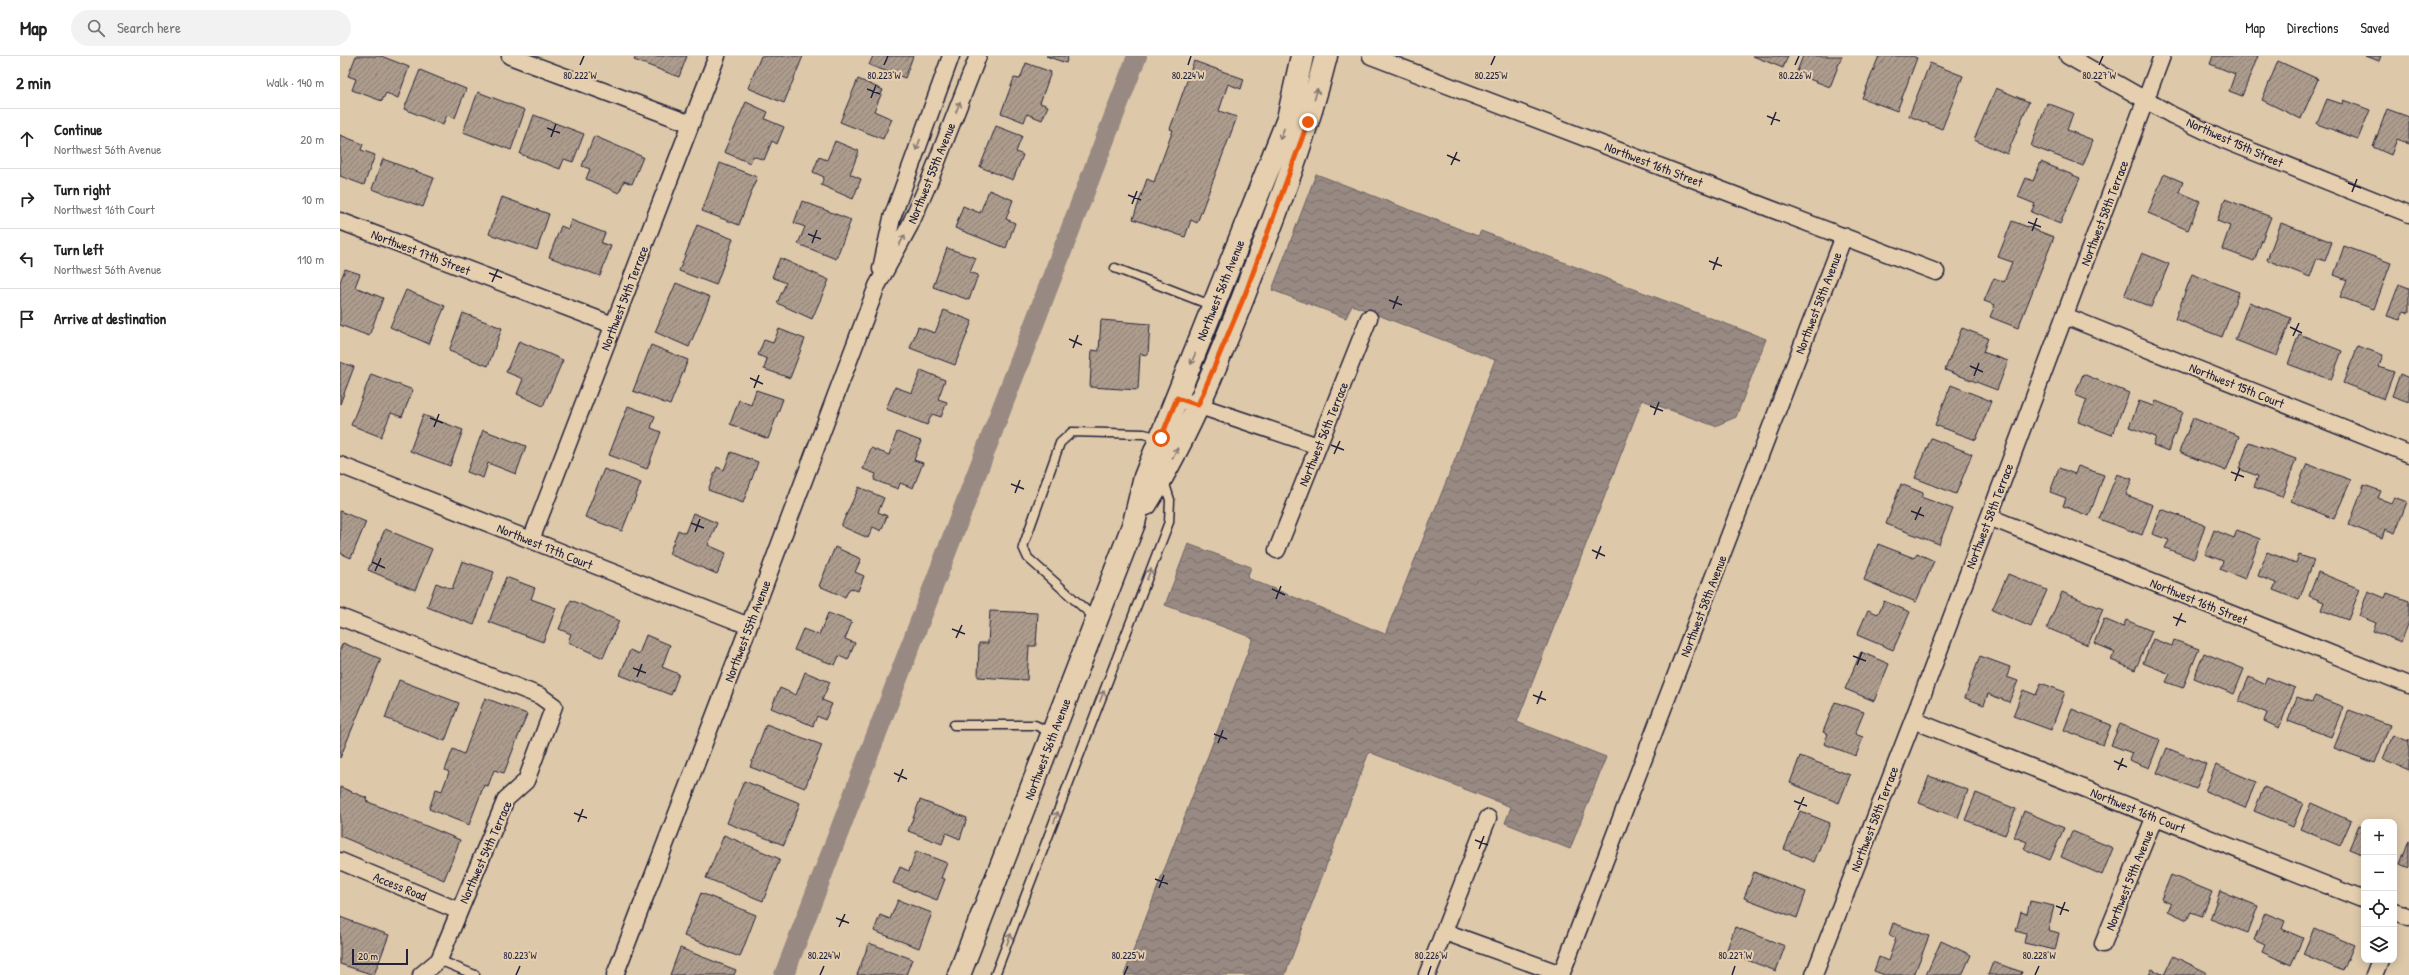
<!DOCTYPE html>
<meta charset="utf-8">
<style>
:root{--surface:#fff;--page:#f2f2f2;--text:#222;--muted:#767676;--line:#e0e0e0}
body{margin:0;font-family:"Patrick Hand",sans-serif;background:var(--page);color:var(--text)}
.controls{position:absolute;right:12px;bottom:12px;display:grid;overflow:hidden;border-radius:8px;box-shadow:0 2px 10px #0003}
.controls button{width:36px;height:36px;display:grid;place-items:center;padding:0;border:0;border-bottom:1px solid var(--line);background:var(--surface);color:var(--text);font:20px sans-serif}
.scale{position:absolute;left:12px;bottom:10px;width:56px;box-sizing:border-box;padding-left:4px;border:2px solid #22223b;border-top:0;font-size:11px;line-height:14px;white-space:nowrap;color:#22223b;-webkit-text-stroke:3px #e6cfaf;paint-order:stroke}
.stop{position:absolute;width:12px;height:12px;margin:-9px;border:3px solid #ea580c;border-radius:50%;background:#fff}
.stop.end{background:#ea580c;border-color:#fff;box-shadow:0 1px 4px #0008}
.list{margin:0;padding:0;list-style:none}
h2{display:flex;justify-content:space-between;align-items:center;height:52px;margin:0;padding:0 16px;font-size:17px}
h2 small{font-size:13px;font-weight:400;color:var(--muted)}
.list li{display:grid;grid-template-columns:26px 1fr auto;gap:12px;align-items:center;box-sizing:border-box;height:60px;padding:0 16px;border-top:1px solid var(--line)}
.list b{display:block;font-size:15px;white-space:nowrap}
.list p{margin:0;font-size:13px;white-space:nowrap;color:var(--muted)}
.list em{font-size:13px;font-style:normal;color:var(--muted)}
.icon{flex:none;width:22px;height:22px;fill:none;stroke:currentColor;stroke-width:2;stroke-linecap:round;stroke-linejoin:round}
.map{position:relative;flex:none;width:2069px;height:919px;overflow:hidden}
header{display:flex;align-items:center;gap:24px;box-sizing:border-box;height:56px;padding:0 20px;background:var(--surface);border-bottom:1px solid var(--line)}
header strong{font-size:19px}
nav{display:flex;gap:22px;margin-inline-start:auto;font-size:14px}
.search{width:280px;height:36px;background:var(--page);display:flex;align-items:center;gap:10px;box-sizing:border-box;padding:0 14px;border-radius:22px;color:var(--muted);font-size:15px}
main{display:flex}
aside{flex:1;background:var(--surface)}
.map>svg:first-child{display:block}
.water{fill:url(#water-waves);stroke:#696066}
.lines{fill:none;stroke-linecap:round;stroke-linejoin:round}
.canal{stroke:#988a82;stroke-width:20}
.building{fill:url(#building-hatch);stroke:#22223b}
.lane-casing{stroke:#22223b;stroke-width:11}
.street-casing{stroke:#22223b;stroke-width:19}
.secondary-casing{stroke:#22223b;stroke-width:25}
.lane{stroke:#e6cfaf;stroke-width:8}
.street{stroke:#e6cfaf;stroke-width:16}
.secondary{stroke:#e6cfaf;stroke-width:22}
.oneway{stroke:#847875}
.route{stroke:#ea580c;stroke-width:5}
.ticks{fill:none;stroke:#22223b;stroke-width:1.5}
.labels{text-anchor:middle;stroke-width:4;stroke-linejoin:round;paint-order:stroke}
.street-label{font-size:13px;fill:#22223b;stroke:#e6cfaf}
.ticks-label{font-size:10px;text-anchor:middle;fill:#22223b;stroke:#e6cfaf;stroke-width:4;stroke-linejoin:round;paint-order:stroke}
</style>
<header>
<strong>Map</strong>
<div class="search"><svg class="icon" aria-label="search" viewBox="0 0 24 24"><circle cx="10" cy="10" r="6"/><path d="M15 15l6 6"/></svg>Search here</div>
<nav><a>Map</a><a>Directions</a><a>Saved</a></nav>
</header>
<main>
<aside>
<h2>2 min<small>Walk · 140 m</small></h2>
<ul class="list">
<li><svg class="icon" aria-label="ahead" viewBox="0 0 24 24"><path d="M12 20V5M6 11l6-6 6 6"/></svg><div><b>Continue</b><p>Northwest 56th Avenue</p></div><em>20 m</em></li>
<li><svg class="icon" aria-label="right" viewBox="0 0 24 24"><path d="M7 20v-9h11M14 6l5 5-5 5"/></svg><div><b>Turn right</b><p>Northwest 16th Court</p></div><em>10 m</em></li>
<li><svg class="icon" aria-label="left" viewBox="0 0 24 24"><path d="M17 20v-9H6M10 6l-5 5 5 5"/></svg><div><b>Turn left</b><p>Northwest 56th Avenue</p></div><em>110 m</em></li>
<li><svg class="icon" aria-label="arrive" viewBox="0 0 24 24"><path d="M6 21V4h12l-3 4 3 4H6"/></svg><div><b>Arrive at destination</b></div></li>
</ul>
</aside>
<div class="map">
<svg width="2069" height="919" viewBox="0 0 2069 919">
<defs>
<pattern id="water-waves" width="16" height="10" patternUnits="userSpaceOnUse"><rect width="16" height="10" fill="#988a82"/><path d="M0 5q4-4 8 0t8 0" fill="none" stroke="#7c706c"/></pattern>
<pattern id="building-hatch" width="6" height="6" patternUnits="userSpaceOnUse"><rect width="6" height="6" fill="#ad9c8d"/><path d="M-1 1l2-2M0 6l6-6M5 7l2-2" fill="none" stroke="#8c7f74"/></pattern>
</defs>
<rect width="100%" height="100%" fill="#dec8aa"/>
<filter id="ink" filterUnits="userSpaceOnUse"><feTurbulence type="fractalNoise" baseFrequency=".025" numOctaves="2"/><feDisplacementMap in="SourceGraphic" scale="8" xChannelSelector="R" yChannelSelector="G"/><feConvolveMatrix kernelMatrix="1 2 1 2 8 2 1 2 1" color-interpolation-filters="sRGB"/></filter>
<g filter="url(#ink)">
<path class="water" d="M976,118L1138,180L1141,175L1426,283L1396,361L1375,370L1302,344L1177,666L1266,701L1230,793L1165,767L1171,751L1029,696L945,919H784L913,582L825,549L848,488L911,511L907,522L1045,578L1155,304L1012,249L1006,262L932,234Z"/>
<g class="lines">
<path class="canal" d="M444,919L797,0"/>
</g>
<path class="building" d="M16,0H41L69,11L58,42L46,37L42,45L12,34L16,23L8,20Z
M296,0H347L339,21L294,4Z
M421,0H463L444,47L408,32Z
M533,0H573L565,22L529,9Z
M706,0H728L726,7Z
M1413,0H1448L1443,12Z
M1463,0H1502L1490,31L1456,18Z
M1539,0H1572L1577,2L1557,55L1522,42Z
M1873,0H1918L1902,40L1889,35L1895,18L1870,8Z
M2026,0H2041L2039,5Z
M854,5L904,23L901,33L888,28L879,55L897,61L857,167L851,164L845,181L793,163L807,123L814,126L833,74L830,73Z
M1938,5L1978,23L1961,63L1922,44Z
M686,7L711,16L700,47L708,50L702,64L687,58L684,66L661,57L674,22L680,23Z
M1590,7L1623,20L1602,73L1569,60Z
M80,14L126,33L115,62L107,59L103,69L64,53Z
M518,23L543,34L534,55L552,63L543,83L500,66Z
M1656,32L1689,46L1667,98L1634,84Z
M138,36L185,54L171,94L123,76Z
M1987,43L2002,48L2003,44L2030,54L2018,83L1977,68Z
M406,46L428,56L425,63L444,71L437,88L432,85L424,104L413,100L410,107L384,96Z
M1707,47L1733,57L1727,74L1753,84L1743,110L1691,90Z
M2047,53L2069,61V88L2057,83L2051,99L2033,91Z
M194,59L244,78L233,106L224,103L220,113L180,98Z
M656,70L682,80L676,96L683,99L673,124L640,111Z
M0,79L23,88L21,94L35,99L24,129L0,120Z
M254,80L303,101L292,128L284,125L279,137L246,123L250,113L242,110Z
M495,85L519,95L510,118L521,123L513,143L481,129L484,121L473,116L479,101L487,104Z
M43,103L94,122L83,151L32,133Z
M1701,106L1740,122L1720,168L1691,156L1695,148L1678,141L1686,122L1693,125Z
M380,107L417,121L399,169L362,155Z
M1824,118L1843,126L1839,136L1860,145L1848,174L1808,157Z
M649,134L673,144L666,163L675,167L666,192L615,172L623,150L640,157Z
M162,141L209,158L197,194L149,178Z
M1885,143L1931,161L1914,205L1882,193L1890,170L1877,165Z
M462,145L511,164L496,203L458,188L465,171L454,167Z
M231,164L265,177L261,187L271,190L260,220L209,201L221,170L228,173Z
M1672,165L1714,181L1678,272L1650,261L1655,249L1644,245L1654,222L1664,226L1672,206L1658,201Z
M1941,167L1992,186L1985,205L1977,202L1970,221L1927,204Z
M357,169L393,183L376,229L339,215Z
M2004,190L2051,207L2034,253L2000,241L2007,224L1994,219Z
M607,192L636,202L630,216L638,219L629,244L593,231Z
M1802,197L1829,208L1811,251L1784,240Z
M440,202L489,224L472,263L437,247L446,227L432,221Z
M5,213L20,218L15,231L43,242L29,280L0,269V226Z
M1852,218L1899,236L1882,281L1835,263Z
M336,227L370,241L349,291L315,276Z
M2059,228L2069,232V257L2064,255L2060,264L2047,260Z
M66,234L105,250L89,288L50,271Z
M1909,246L1951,262L1937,300L1895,284Z
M604,254L632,265L615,309L570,292L578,271L595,277Z
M123,257L162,272L148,310L109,295Z
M761,264L810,268L808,299L800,298L798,334L750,331L752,294L759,295Z
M1622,272L1648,282L1643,296L1668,305L1657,334L1605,314Z
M439,273L465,283L450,322L424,313L427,303L418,299L424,284L433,287Z
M1959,278L2002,295L1991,324L1948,308Z
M179,285L223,304L203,350L177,338L183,323L166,316Z
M311,289L348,304L330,349L293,335Z
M2018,290L2043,299L2039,311L2054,316L2044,343L2003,327Z
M0,306L14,311L0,348Z
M581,314L605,324L598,343L607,346L601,361L592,358L587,369L546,353L555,331L572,337Z
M31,318L73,334L62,361L51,357L41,381L11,369Z
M1743,318L1789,337L1772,379L1738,366L1747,344L1735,339Z
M2060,318L2069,322V346L2052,340Z
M1611,329L1651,345L1636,384L1595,369Z
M416,334L443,343L428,383L390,368L399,344L411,349Z
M1799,345L1814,350L1816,345L1843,356L1828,395L1813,389L1816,381L1789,371Z
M288,350L315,360L311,372L321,376L307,413L269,399Z
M83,359L123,374L110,410L70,395Z
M1853,362L1899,380L1886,415L1839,396Z
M143,374L186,390L176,418L148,407L143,422L127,416Z
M557,376L581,385L574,404L583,407L573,432L560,427L558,433L534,424L536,418L523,413L531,392L549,399Z
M1591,382L1632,398L1616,438L1575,422Z
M1909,386L1956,403L1942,441L1914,431L1918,420L1899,413Z
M391,396L418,406L403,447L368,434L377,411L384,414Z
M1967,408L2011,424L1994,463L1951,445Z
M1738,410L1764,419L1749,460L1723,450L1726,442L1710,436L1719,412L1735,418Z
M264,413L301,427L282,475L245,461Z
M1777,418L1792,423L1786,439L1813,449L1802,479L1759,463Z
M1561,428L1583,437L1581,441L1613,453L1599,488L1546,468Z
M2024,429L2041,435L2038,442L2051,447L2054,441L2067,446L2055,477L2045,473L2042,482L2009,469Z
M519,431L544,442L538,456L547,460L541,475L533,471L528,482L501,470Z
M1821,453L1865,469L1854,503L1825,492L1829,484L1812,478Z
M0,455L26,466L11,502L0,497Z
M353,457L377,467L368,489L386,497L377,518L329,498L338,474L345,477Z
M45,473L92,493L75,534L28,514Z
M1874,474L1894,482L1897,474L1920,483L1905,523L1880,513L1883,505L1865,498Z
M1538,488L1574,502L1577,497L1594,505L1576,546L1524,524Z
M495,491L521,503L515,516L524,520L518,535L510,532L505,541L479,530Z
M1927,496L1956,507L1959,499L1974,504L1959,544L1933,534L1936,527L1918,520Z
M122,505L154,516L134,569L87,551L96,527L112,533Z
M1978,516L2020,533L2008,564L1981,554L1984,546L1969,540Z
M1668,518L1707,534L1691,571L1652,554Z
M166,521L195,532L191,543L216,552L203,586L149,566Z
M2028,535L2045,542L2047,537L2069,545V566L2061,586L2033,575L2036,567L2019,560Z
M1722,536L1763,553L1748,589L1707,572Z
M231,544L279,565L263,602L228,586L231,578L219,573Z
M1544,545L1570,556L1553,594L1517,579L1528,554L1538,558Z
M650,555L698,557L696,590H689L687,624L638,621L639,587H648Z
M488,557L512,566L505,583L515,587L508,604L499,600L495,609L454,594L463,573L479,579Z
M1764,563L1783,571L1786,564L1812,575L1795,614L1771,604L1775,596L1754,587Z
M306,579L330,589L322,611L339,618L331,639L280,619L290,594L299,598Z
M1813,583L1832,590L1834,584L1859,593L1843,632L1826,626L1830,618L1803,607Z
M3,587L41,603L0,702V593Z
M1521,596L1549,608L1534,645L1505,633Z
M1864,597L1904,613L1894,638L1854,622Z
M1640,600L1670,611L1667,621L1678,625L1669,646L1648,638L1644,649L1625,642Z
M465,616L490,626L482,644L492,648L485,664L477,660L473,670L431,652L440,632L456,639Z
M1909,621L1924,628L1927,621L1955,632L1939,672L1924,665L1927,657L1899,645Z
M59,624L119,647L105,685L45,662Z
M1701,627L1725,636L1711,674L1673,660L1683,634L1696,639Z
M1975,640L2003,651L1991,681L1948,665L1957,641L1972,646Z
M145,642L187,658L164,717L154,714L148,730L144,729L129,769L89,753L96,733L102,735L109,716L105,714L113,693L124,698Z
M1495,646L1524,656L1515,678L1523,681L1516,700L1484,688L1488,678L1483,676Z
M1732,653L1771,669L1763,689L1724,674Z
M2009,654L2050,669L2035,707L1994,692Z
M426,668L482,689L465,732L410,711Z
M1780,668L1820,684L1809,712L1789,704L1792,697L1771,689Z
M2053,679L2068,685L2069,683V714L2043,703Z
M1827,692L1866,708L1856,733L1817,717Z
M1460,700L1510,719L1499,747L1450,727Z
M1876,709L1916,726L1905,752L1865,735Z
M1589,720L1628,734L1618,762L1579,747Z
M404,725L460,747L444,789L387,767Z
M0,731L27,742L26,745L120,784L104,824L0,780Z
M1924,731L1963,747L1953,771L1914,755Z
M1636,737L1676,753L1665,779L1625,764Z
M580,744L627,762L620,783L606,777L602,788L568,775Z
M1971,747L2011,765L2000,790L1960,773Z
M1460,755L1490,767L1474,806L1444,793Z
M1684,755L1724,772L1710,804L1684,793L1687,786L1674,781Z
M2019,769L2024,771V799L2009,793Z
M1732,775L1773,792L1762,819L1721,801Z
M384,779L440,803L423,845L366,822Z
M2069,784V812L2060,808Z
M576,795L607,807L601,822L605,823L597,844L553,827L560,811L569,815Z
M1414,816L1466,836L1457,862L1404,842Z
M1831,819L1872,836L1862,860L1851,856L1847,864L1828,855L1831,848L1821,843Z
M1880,835L1918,850L1908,877L1870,863Z
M361,837L416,859L400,901L344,880Z
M558,844L592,857L579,892L534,875L540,859L550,863Z
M1690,845L1714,850L1708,874L1719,877L1715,894L1684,887L1686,878L1676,875L1681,856L1687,858Z
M1925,857L1945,865L1942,873L1963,882L1951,909L1922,896L1925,889L1914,884Z
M0,861L49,879L34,919L0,908Z
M1553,867L1589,880L1574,919H1545L1534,915L1539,901L1548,905L1556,882L1549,879Z
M1395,871L1445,890L1436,915L1386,896Z
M1974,872L2014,889L2003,915L1963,898Z
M1601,885L1631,899L1622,919H1586Z
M529,887L572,903L566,919H517Z
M340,892L396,914L394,919H330Z
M1833,900L1866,916L1864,919H1809L1812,913L1824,919Z
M1653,906L1682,916L1681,919H1648Z"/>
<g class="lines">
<defs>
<path id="lane" d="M775,212L873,250
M756,563L688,502L683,491L720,387L732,376L804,378L820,382
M614,669H695L712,677
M99,904L135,919
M655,919L829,466L830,444L824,425"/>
<path id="street" d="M170,0L351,68
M1031,0L1596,216
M1728,0L1832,59L1884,84L2069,158
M0,165L273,269
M541,213L552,162L611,0
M1725,260L2069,398
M848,346L978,390
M0,409L409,570
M1649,461L2069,629
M191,484L377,0
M937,494L1029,262
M0,561L200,640L214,650L186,725L166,743L99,904L81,919
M1573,664L2024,844
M0,805L119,855
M2054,855L2069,861
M1105,876L1221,918
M1763,888L1815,760
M275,919L409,570L537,230L570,169L589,126L638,0
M1087,919L1148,762
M1221,919L1504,180
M1474,919L1573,664L1822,0
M2034,919L2040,904"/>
<path id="secondary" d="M806,448C850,377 881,299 911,221C940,148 967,76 986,0
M619,919L794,467L805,421L948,63L962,0"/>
</defs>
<use href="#lane" class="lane-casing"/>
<use href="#street" class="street-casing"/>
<use href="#secondary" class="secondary-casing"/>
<use href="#lane" class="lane"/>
<use href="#street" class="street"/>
<use href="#secondary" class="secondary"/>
</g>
<defs><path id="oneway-shaft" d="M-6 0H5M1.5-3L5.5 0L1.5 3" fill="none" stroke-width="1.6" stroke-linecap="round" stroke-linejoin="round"/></defs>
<g class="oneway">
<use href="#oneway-shaft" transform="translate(976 38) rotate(-75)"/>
<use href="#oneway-shaft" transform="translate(618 51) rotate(-69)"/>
<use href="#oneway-shaft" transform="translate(942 78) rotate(111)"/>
<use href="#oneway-shaft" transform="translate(578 89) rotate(111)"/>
<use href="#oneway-shaft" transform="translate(562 184) rotate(-61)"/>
<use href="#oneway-shaft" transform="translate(853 303) rotate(112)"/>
<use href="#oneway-shaft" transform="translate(835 397) rotate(-63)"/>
<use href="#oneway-shaft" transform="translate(809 518) rotate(-69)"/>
<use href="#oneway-shaft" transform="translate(762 640) rotate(-69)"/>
<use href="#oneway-shaft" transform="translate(716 761) rotate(-69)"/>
<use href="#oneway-shaft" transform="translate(669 883) rotate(-69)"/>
</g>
</g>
<g class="lines" filter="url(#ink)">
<path class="route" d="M821,382L837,342L858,349L906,236L968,66"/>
</g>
<path class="ticks" d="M240,9L244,0M544,9L548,0M848,9L851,0M1151,9L1155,0M1455,9L1459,0M1759,9L1763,0M527,33L540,38M531,42L536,29M1427,60L1440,65M1431,69L1436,56M207,72L220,77M211,81L216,68M1107,99L1120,105M1111,109L1117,96M2008,127L2021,132M2012,136L2017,123M788,139L801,144M792,148L797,135M1688,166L1701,171M1692,175L1697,162M468,178L481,183M472,187L477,174M1369,205L1382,210M1373,214L1378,201M149,217L162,222M152,226L158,213M1049,244L1062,249M1053,253L1058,240M1950,271L1962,277M1953,280L1959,267M729,283L742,289M733,292L738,279M1630,310L1643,316M1634,320L1639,307M410,322L423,328M414,332L419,319M1310,350L1323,355M1314,359L1319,346M90,362L103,367M94,371L99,358M991,389L1004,394M994,398L1000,385M1891,416L1904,421M1895,425L1900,412M671,428L684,433M675,437L680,424M1571,455L1584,460M1575,464L1581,451M351,467L364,472M355,476L360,463M1252,494L1265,500M1256,503L1261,490M32,506L45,512M35,515L41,502M932,533L945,539M936,543L941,530M1833,561L1846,566M1836,570L1842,557M612,573L625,578M616,582L622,569M1513,600L1526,605M1517,609L1522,596M293,612L306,617M297,621L302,608M1193,639L1206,644M1197,648L1202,635M874,678L887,683M878,687L883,674M1774,705L1787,711M1778,714L1783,702M554,717L567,723M558,726L563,713M1454,745L1467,750M1458,754L1464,741M234,757L247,762M238,766L243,753M1135,784L1148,789M1139,793L1144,780M815,823L828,828M819,832L824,819M1716,850L1729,855M1720,859L1725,846M496,862L509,867M499,871L505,858M176,919L180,910M480,919L484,910M784,919L788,910M1088,919L1091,910M1392,919L1395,910M1695,919L1699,910"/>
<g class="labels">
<g class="street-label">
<text transform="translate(1895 86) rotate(24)" y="5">Northwest 15th Street</text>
<text transform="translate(1314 108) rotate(21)" y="5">Northwest 16th Street</text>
<text transform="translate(591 117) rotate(-68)" y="5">Northwest 55th Avenue</text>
<text transform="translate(1764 157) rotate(-69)" y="5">Northwest 58th Terrace</text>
<text transform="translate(81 196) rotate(21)" y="5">Northwest 17th Street</text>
<text transform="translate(880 234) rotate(-68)" y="5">Northwest 56th Avenue</text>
<text transform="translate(284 242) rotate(-69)" y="5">Northwest 54th Terrace</text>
<text transform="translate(1478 247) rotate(-69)" y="5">Northwest 58th Avenue</text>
<text transform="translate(1897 329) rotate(22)" y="5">Northwest 15th Court</text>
<text transform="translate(983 378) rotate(-68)" y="5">Northwest 56th Terrace</text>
<text transform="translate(1649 460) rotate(-69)" y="5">Northwest 58th Terrace</text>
<text transform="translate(205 490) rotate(22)" y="5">Northwest 17th Court</text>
<text transform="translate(1859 545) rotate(22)" y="5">Northwest 16th Street</text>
<text transform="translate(1363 550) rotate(-69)" y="5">Northwest 58th Avenue</text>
<text transform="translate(407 575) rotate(-69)" y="5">Northwest 55th Avenue</text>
<text transform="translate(707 693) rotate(-69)" y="5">Northwest 56th Avenue</text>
<text transform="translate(1798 754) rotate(22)" y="5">Northwest 16th Court</text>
<text transform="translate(1534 763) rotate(-69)" y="5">Northwest 58th Terrace</text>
<text transform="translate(145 796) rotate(-66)" y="5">Northwest 54th Terrace</text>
<text transform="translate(1789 824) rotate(-68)" y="5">Northwest 59th Avenue</text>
<text transform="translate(60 830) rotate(22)" y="5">Access Road</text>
</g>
</g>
<g class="ticks-label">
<text x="240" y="23">80.222°W</text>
<text x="544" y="23">80.223°W</text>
<text x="848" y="23">80.224°W</text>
<text x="1151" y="23">80.225°W</text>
<text x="1455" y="23">80.226°W</text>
<text x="1759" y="23">80.227°W</text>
<text x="180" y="903">80.223°W</text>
<text x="484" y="903">80.224°W</text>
<text x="788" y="903">80.225°W</text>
<text x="1091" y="903">80.226°W</text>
<text x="1395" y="903">80.227°W</text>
<text x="1699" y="903">80.228°W</text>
</g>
</svg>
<div class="controls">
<button>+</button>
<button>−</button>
<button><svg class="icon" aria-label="locate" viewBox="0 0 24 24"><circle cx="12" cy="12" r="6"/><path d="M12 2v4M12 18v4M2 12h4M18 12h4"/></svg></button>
<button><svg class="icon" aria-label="layers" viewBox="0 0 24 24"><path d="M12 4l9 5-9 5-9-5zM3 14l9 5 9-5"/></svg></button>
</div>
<div class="scale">20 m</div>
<div class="stop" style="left:821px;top:382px"></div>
<div class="stop end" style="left:968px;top:66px"></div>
</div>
</main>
